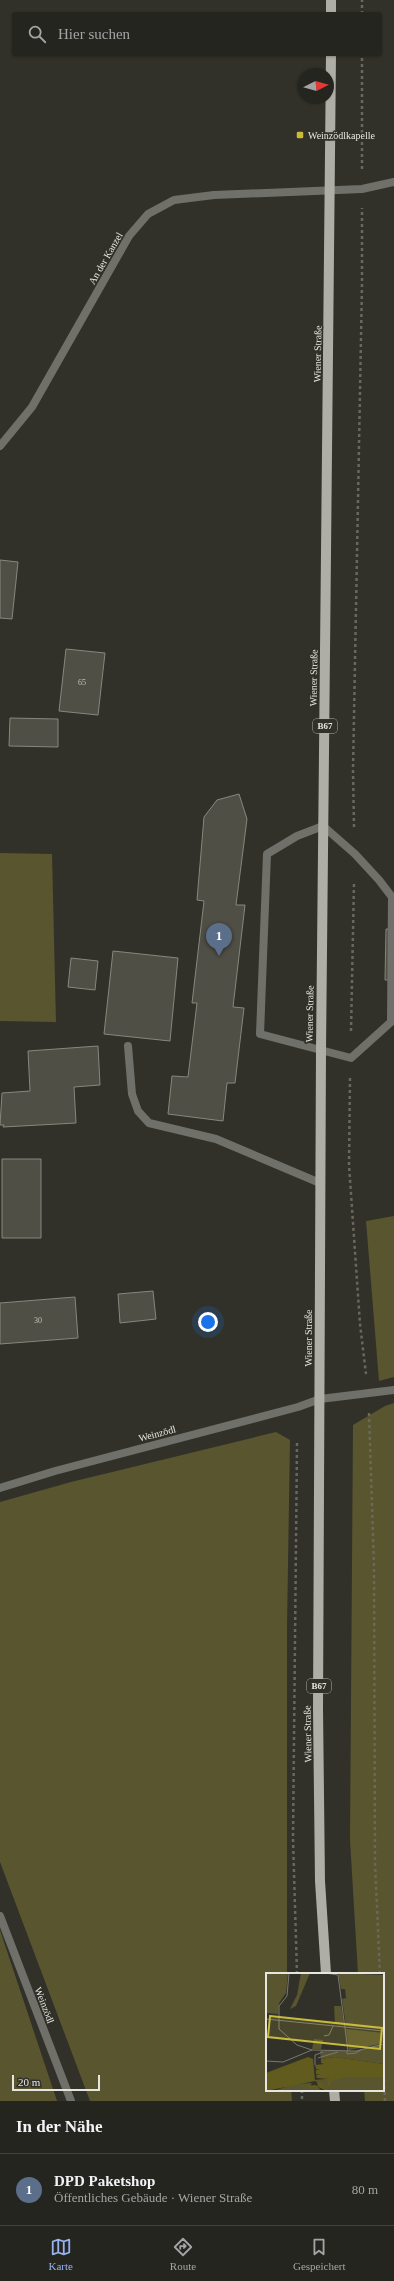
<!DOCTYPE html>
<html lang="de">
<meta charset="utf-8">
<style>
:root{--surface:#25251f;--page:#31312c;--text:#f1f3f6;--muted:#a3a5a4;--line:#42423d;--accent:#95b2f1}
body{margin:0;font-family:Georgia,serif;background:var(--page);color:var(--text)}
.compass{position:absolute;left:298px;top:68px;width:36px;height:36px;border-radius:50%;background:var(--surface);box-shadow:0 1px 3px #0004;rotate:84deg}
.scale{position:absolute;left:12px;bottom:10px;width:88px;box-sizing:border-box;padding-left:4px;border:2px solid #e6e5e0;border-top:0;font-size:11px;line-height:14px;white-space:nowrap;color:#e6e5e0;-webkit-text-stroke:3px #313129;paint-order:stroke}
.you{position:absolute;left:208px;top:1322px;width:14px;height:14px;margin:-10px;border:3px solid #fff;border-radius:50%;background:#1a73e8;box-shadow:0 0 0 6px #1a73e833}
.badge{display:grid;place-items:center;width:26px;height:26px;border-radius:50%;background:var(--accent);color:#fff;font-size:13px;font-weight:700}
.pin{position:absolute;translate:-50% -33px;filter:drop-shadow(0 1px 2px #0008)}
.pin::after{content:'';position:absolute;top:21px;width:14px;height:12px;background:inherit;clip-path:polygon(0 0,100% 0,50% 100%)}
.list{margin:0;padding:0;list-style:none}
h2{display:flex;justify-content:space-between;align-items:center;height:52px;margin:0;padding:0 16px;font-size:17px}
h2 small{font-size:13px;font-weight:400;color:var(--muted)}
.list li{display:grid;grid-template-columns:26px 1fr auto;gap:12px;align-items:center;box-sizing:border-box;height:72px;padding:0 16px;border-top:1px solid var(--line)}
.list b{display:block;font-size:15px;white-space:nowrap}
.list p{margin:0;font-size:13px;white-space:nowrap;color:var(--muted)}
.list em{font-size:13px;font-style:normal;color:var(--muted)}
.icon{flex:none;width:22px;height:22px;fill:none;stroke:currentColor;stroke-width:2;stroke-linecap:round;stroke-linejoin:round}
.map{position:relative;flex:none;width:394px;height:2101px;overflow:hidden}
.search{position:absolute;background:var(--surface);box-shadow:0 1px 3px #0004;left:12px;right:12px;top:12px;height:44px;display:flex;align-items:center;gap:10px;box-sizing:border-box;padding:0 14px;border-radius:4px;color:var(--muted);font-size:15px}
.sheet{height:124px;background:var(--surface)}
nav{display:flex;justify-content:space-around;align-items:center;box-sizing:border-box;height:56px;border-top:1px solid var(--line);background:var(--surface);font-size:11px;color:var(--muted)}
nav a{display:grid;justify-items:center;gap:2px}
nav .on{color:var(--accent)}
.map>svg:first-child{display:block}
.green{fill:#59552e}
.building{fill:#4f4f46;stroke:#88877e}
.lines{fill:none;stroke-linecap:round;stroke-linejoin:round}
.path{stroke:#686861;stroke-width:2.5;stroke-dasharray:3 3;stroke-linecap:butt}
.lane{stroke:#70706b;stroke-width:8}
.street{stroke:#70706b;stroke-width:8}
.primary{stroke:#afaea6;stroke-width:10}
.poi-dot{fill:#c8bb3b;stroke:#313129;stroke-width:1.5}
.labels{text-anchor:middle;stroke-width:3.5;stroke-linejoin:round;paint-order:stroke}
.number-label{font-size:8px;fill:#c0c0ba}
.shield{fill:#313129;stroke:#b0afa9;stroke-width:1}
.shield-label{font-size:9px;font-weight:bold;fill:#e6e5e0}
.poi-label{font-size:10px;fill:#e6e5e0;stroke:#313129;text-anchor:start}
.street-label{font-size:10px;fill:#e6e5e0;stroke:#313129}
.inset-road{fill:none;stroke:#797972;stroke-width:1}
.view{fill:#c8bb3b;fill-opacity:0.15;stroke:#c8bb3b;stroke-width:2}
.inset-edge{fill:none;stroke:#e6e5e0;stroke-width:2}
</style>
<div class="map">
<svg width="394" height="2101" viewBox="0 0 394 2101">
<rect width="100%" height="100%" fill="#313129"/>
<path class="green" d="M0,853L52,854L56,1022L0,1021Z
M394,1216V1377L379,1381L366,1221Z
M394,1403V2101H365L364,2090H383V1974H358L350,1840L353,1425L385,1406Z
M276,1432L290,1440L287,1626V1974H267V2090H291L292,2101H90L0,1862V1502L71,1482Z
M0,1930L57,2101H0Z"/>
<path class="building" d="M0,560L18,562L12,619L0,618Z
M66,649L105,653L98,715L59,711Z
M10,718L58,719V747L9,746Z
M239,794L247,819L236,905H245L233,1007L244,1008L235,1083H227L223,1121L168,1114L172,1076L188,1077L197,1003H192L204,901L197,900L204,817L217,800Z
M386,929H394V980H385Z
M113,951L178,958L170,1041L104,1034Z
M71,958L98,961L95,990L68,987Z
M98,1046L100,1085L74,1087L76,1123L3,1127L4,1125H0L2,1093L30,1091L28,1051Z
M2,1159H41V1238H2Z
M153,1291L156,1319L120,1323L118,1294Z
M75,1297L78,1338L0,1344V1303Z"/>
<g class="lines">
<path class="path" d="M362,14V0
M362,169V54
M354,827L353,770L362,284V208
M351,1031L354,882
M350,1078L349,1165L360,1324L366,1374
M369,1413L374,1566L375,1862L380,1974
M297,1443L293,1838L297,1974
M383,2056L385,2101
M302,2090V2101"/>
<path class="lane" d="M323,826L355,854L379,880L392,897L391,1022L351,1058L260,1034L267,854L297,836Z
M128,1046L132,1094L138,1111L149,1123L216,1139L320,1183
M320,1399L394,1390"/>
<path class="street" d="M0,446L32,407L129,236L148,214L174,200L214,195L362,189L394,182
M0,1488L55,1471L298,1407L320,1399
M0,1916L71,2101"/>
<path class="primary" d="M331,0V14
M326,1974L320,1881L318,1709L321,1051L331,54
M334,2090L335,2101"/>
</g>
<rect class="poi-dot" x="296" y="131" width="8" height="8" rx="2"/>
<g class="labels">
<g class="number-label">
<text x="82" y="685">65</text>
<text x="38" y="1323">30</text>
</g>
<g class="shield">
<rect x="313" y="719" width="24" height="14" rx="3"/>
<rect x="307" y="1679" width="24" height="14" rx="3"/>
</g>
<g class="shield-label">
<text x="325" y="729">B67</text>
<text x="319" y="1689">B67</text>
</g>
<g class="poi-label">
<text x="308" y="139">Weinzödlkapelle</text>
</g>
<g class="street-label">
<text transform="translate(105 258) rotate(-60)" y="4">An der Kanzel</text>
<text transform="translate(317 354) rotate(-89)" y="4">Wiener Straße</text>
<text transform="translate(313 678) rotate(-89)" y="4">Wiener Straße</text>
<text transform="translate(309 1014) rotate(-89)" y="4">Wiener Straße</text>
<text transform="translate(308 1338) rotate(-90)" y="4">Wiener Straße</text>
<text transform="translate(157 1433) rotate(-15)" y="4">Weinzödl</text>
<text transform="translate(307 1734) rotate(-91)" y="4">Wiener Straße</text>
<text transform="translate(45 2005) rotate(69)" y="4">Weinzödl</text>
</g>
</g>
<g transform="translate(266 1973)">
<rect width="118" height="118" fill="#313129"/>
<path d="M0,0H22L20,20L13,30L12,41L0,40ZM35,0H44L30,33L24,36L31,22ZM72,0L118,2V56L80,53L76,26L80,25L79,16H75ZM68,33H75L78,51H69ZM80,56L118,60V70L83,77ZM48,66L57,67L55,76H46ZM118,72V91L69,84L55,86L54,78H90ZM79,104H118V118H61L48,107ZM46,110L44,113L50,112L56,118H8L27,111Z" fill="#59552e"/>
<path d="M42,84L47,86L49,108L0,118V100ZM69,84L118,91V104H80L64,108L71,109L64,110V112L61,116L55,110L61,118L52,114L43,115L40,112L52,113L51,110L55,109L61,114L63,106L51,105L50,102L54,101H50V97L54,96H50L49,92L58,91L55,90V86Z" fill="#615b1e"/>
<path class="inset-road" d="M23,0L21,23L13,33V56L31,72L46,77M60,0L72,2L82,78M0,46L118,58M58,63L63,62L67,53M81,78V81L90,80L95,77M52,85L72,79M0,88L17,89L46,77L90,78L118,71M49,92V82L57,79"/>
<path class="view" d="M4,43L116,55L114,76L2,64Z"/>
<rect width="118" height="118" class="inset-edge"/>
</g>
</svg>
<svg class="compass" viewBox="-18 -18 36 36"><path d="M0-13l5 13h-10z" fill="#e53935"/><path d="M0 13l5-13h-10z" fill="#a3a5a4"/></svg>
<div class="scale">20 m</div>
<div class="you"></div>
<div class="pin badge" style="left:219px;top:956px;background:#5c6f8a">1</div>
<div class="search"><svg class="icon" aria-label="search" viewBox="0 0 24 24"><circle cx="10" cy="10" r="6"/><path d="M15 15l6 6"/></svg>Hier suchen</div>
</div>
<section class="sheet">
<h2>In der Nähe<small></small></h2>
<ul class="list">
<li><span class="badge" style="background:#5c6f8a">1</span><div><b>DPD Paketshop</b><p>Öffentliches Gebäude · Wiener Straße</p></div><em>80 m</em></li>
</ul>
</section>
<nav>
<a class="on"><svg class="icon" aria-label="map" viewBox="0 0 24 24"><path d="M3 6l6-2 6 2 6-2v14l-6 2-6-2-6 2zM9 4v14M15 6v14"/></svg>Karte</a>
<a><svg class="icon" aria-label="directions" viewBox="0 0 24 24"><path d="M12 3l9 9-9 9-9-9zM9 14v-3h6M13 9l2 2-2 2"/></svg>Route</a>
<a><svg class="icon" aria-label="saved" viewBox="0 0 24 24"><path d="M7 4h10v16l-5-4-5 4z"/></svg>Gespeichert</a>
</nav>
